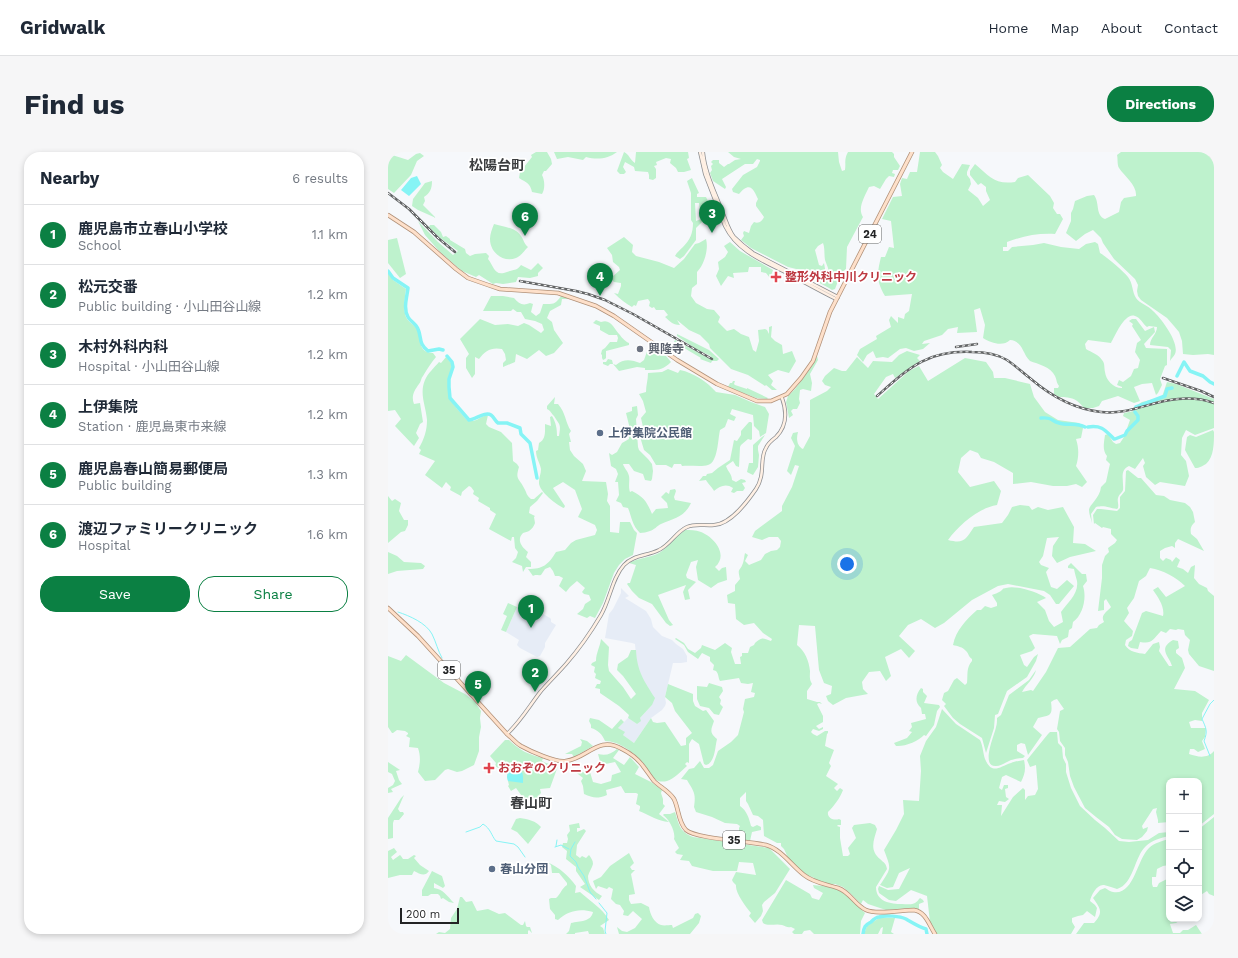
<!DOCTYPE html>
<meta charset="utf-8">
<style>
:root{--surface:#fff;--page:#f6f6f7;--text:#1f2937;--muted:#747a83;--line:#e0e1e3;--accent:#0b8043}
body{margin:0;font-family:"Work Sans","Noto Sans JP",sans-serif;background:var(--page);color:var(--text)}
.controls{position:absolute;right:12px;bottom:12px;display:grid;overflow:hidden;border-radius:8px;box-shadow:0 2px 6px #0003}
.controls button{width:36px;height:36px;display:grid;place-items:center;padding:0;border:0;border-bottom:1px solid var(--line);background:var(--surface);color:var(--text);font:20px sans-serif}
.scale{position:absolute;left:12px;bottom:10px;width:59px;box-sizing:border-box;padding-left:4px;border:2px solid #232425;border-top:0;font-size:11px;line-height:14px;white-space:nowrap;color:#232425;-webkit-text-stroke:3px #fff;paint-order:stroke}
.you{position:absolute;left:459px;top:412px;width:14px;height:14px;margin:-10px;border:3px solid #fff;border-radius:50%;background:#1a73e8;box-shadow:0 0 0 6px #1a73e833}
.badge{display:grid;place-items:center;width:26px;height:26px;border-radius:50%;background:var(--accent);color:#fff;font-size:13px;font-weight:700}
.pin{position:absolute;translate:-50% -33px;filter:drop-shadow(0 1px 2px #0008)}
.pin::after{content:'';position:absolute;top:21px;width:14px;height:12px;background:inherit;clip-path:polygon(0 0,100% 0,50% 100%)}
.list{margin:0;padding:0;list-style:none}
h2{display:flex;justify-content:space-between;align-items:center;height:52px;margin:0;padding:0 16px;font-size:17px}
h2 small{font-size:13px;font-weight:400;color:var(--muted)}
.list li{display:grid;grid-template-columns:26px 1fr auto;gap:12px;align-items:center;box-sizing:border-box;height:60px;padding:0 16px;border-top:1px solid var(--line)}
.list b{display:block;font-size:15px;white-space:nowrap}
.list p{margin:0;font-size:13px;white-space:nowrap;color:var(--muted)}
.list em{font-size:13px;font-style:normal;color:var(--muted)}
.actions{display:flex;gap:8px;padding:12px 16px}
.actions a{flex:1;padding:9px 0;border:1px solid var(--accent);border-radius:16px;text-align:center;font-size:14px;color:var(--accent)}
.actions .main{background:var(--accent);color:#fff}
.icon{flex:none;width:22px;height:22px;fill:none;stroke:currentColor;stroke-width:2;stroke-linecap:round;stroke-linejoin:round}
.map{position:relative;flex:none;width:826px;height:782px;overflow:hidden;border-radius:16px}
header{display:flex;align-items:center;gap:24px;box-sizing:border-box;height:56px;padding:0 20px;background:var(--surface);border-bottom:1px solid var(--line)}
header strong{font-size:19px}
nav{display:flex;gap:22px;margin-inline-start:auto;font-size:14px}
.intro{display:flex;align-items:center;justify-content:space-between;box-sizing:border-box;height:96px;padding:0 24px}
h1{margin:0;font-size:28px}
.button{padding:10px 18px;border-radius:16px;background:var(--accent);color:#fff;font-size:14px;font-weight:700}
main{display:flex;gap:24px;padding:0 24px}
aside{flex:1;background:var(--surface);border-radius:16px;box-shadow:0 2px 6px #0003}
.map>svg:first-child{display:block}
.built{fill:#e6ecf6}
.green{fill:#bef2cd}
.water{fill:#86f4f5}
.lines{fill:none;stroke-linecap:round;stroke-linejoin:round}
.stream{stroke:#86f4f5;stroke-width:1}
.river{stroke:#86f4f5;stroke-width:3.5}
.secondary-casing{stroke:#8c8e91;stroke-width:4}
.primary-casing{stroke:#b19179;stroke-width:4.5}
.highway-casing{stroke:#b19179;stroke-width:5}
.secondary{stroke:#fff0e4;stroke-width:2.5}
.primary{stroke:#fee0ca;stroke-width:3}
.highway{stroke:#fecca6;stroke-width:3.5}
.rail-casing{stroke:#626465;stroke-width:2.5}
.rail{stroke:#fff;stroke-width:1;stroke-dasharray:3;stroke-linecap:butt}
.health-dot{fill:#e0444e;stroke:#fff;stroke-width:1.5}
.worship-dot{fill:#6b7280;stroke:#fff;stroke-width:1.5}
.service-dot{fill:#5c6f8a;stroke:#fff;stroke-width:1.5}
.labels{text-anchor:middle;stroke-width:3.5;stroke-linejoin:round;paint-order:stroke}
.shield{fill:#fff;stroke:#656666;stroke-width:1}
.shield-label{font-size:11px;font-weight:bold;fill:#232425}
.health-label{font-size:12px;font-weight:bold;fill:#be3a42;stroke:#fff;text-anchor:start}
.worship-label{font-size:12px;font-weight:bold;fill:#5b616d;stroke:#fff;text-anchor:start}
.service-label{font-size:12px;font-weight:bold;fill:#4e5e75;stroke:#fff;text-anchor:start}
.quarter-label{font-size:14px;font-weight:bold;fill:#3a3c3e;stroke:#fff}
</style>
<header>
<strong>Gridwalk</strong>
<nav><a>Home</a><a>Map</a><a>About</a><a>Contact</a></nav>
</header>
<div class="intro"><h1>Find us</h1><a class="button">Directions</a></div>
<main>
<aside>
<h2>Nearby<small>6 results</small></h2>
<ul class="list">
<li><span class="badge">1</span><div><b>鹿児島市立春山小学校</b><p>School</p></div><em>1.1 km</em></li>
<li><span class="badge">2</span><div><b>松元交番</b><p>Public building · 小山田谷山線</p></div><em>1.2 km</em></li>
<li><span class="badge">3</span><div><b>木村外科内科</b><p>Hospital · 小山田谷山線</p></div><em>1.2 km</em></li>
<li><span class="badge">4</span><div><b>上伊集院</b><p>Station · 鹿児島東市来線</p></div><em>1.2 km</em></li>
<li><span class="badge">5</span><div><b>鹿児島春山簡易郵便局</b><p>Public building</p></div><em>1.3 km</em></li>
<li><span class="badge">6</span><div><b>渡辺ファミリークリニック</b><p>Hospital</p></div><em>1.6 km</em></li>
</ul>
<div class="actions"><a class="main">Save</a><a>Share</a></div>
</aside>
<div class="map">
<svg width="826" height="782" viewBox="0 0 826 782">
<rect width="100%" height="100%" fill="#f6f8fb"/>
<path class="built" d="M233,436L241,444L237,446L258,459L263,467L265,475L274,484L284,488L288,492L295,497L299,504V510L293,511H285L277,545L278,551L277,554L274,558L263,566L246,591L235,583L230,576L240,566L249,572L252,566L264,553L249,514L247,492L244,491L217,486L221,462L225,457L233,441Z
M129,455L152,464V467L155,462L162,466L163,467V470L168,473L157,491V495L152,504L149,505L132,496L129,493L131,488L118,480Z"/>
<path class="green" d="M0,0L1,2L20,8L28,2L32,1L36,4L29,9L23,23L6,41L0,37Z
M148,0H159L163,7L164,12L158,19H156L154,23C157,29 157,37 154,42L144,40C142,31 139,31 131,26L132,20L144,5L143,3Z
M166,0H229C220,7 209,8 198,5L195,8L180,5L169,7Z
M236,0C241,2 242,8 247,11L248,0H300L301,6L299,7L303,18L296,20H290L288,16L282,11L283,7L278,6L268,10L269,13L266,14L268,17V26L265,28L261,27V23L260,20L247,19L246,15L237,10L235,15L238,20L236,22H232L229,19Z
M340,0H450L451,10L454,19L457,18C458,11 456,7 460,0H504L506,2V5L512,14L510,18H505L504,21L507,22L506,25L501,24L498,27L492,37L486,34L481,35C477,44 469,56 475,65L459,95L458,117L453,121L447,137L444,138L441,136L413,121L438,127L441,125C442,119 439,114 437,108C436,102 437,96 435,91L430,94L427,98L431,113L434,114L436,111L438,122L437,124L400,115L363,96L353,88L356,84L355,81L356,79L361,81L363,74L366,70C371,72 374,69 376,65L368,54V51L370,47C367,41 364,31 356,37C354,38 353,40 351,42L345,40L344,37L355,23L369,15L372,9V8L369,7L365,12H357L334,27L338,35L337,37L325,29L322,21L324,18L323,14L325,12L323,10L325,8H331V11L336,15L340,12H341L347,8L353,7L346,5Z
M532,0H547L550,4L554,13L552,16L555,20L565,27L574,12L582,13L579,20V23L582,27L583,32L580,38L590,46L595,54L602,48L598,39V35L593,31L590,33L582,23V19L587,12C601,24 607,33 627,30L630,26L640,23L662,44L666,51L665,56L669,62H672L675,67L667,82C650,81 635,84 619,90V95H615V99H620L624,95L645,93L656,91L673,95L691,97L698,92L707,90L710,92L712,101C719,105 735,119 740,125C745,131 744,140 748,146C751,151 761,154 765,159C773,166 792,191 787,202C786,204 783,207 782,209L783,198L780,195L762,193C762,186 769,182 769,175L761,174L759,175C755,172 752,165 747,164C737,160 727,184 723,191L700,188L697,192L698,197C703,200 711,203 714,208C717,211 716,215 717,220C718,228 725,236 734,236V235L729,233L731,228L735,230L743,224L746,217L750,216L752,208L747,200L749,191L753,188L744,174L745,172L741,169L744,167H748L757,179L766,175L767,180L756,192L758,196L779,197V213L777,214L772,227L774,233L770,241L768,243L764,231L754,232L746,235L752,249L746,251L730,244L714,249L711,254L705,256H696C692,251 688,247 682,246C675,244 673,247 666,242V236H670L671,234C668,230 669,228 667,224C663,215 650,212 642,209C634,201 635,189 622,188C615,195 603,191 595,186L597,173L592,156L586,158L589,180L569,181L570,175L560,177L554,183L536,189L534,192L542,191L535,197L526,199L518,196L512,197L500,206L495,205L488,206L485,199L479,203L475,210L469,203L472,197L489,187L488,184L503,175L501,168L503,164L510,171V165L516,167L517,162L521,159L524,142L497,144C488,129 489,121 493,105H497L501,95L506,96L503,69L494,67L505,45L514,44L512,32L514,26L519,27L522,20H529Z
M733,0H826V203L820,202L805,203L795,202L794,189L791,180L786,174L779,166L753,148L750,144L749,139L750,133L747,127L726,107L715,91L713,86L705,78L697,82L688,89L678,81L683,69V61L685,57L687,49L699,44L706,43C712,51 707,63 717,67L731,60L733,50L736,46L748,44C749,33 737,25 731,16C729,13 730,7 729,3Z
M304,26L311,41L309,42V45H318L322,53L318,54L317,50L315,51L316,62H319L315,66H313L311,51H307L308,69L313,67H317L308,76V88L296,104L292,107L287,104C289,100 292,98 295,95C302,88 305,81 305,71L303,68V41L299,29Z
M44,29C44,37 42,41 36,45L37,49L35,53L48,66L30,58L24,54L25,47L37,31Z
M30,69L50,90L65,103L70,99L51,85L41,75L42,73H46L53,80L55,85L58,84L62,87V88L77,97L78,101L82,104L87,102L98,101L101,104L100,107C106,114 106,125 119,120C120,120 121,119 122,119C128,117 128,119 133,113L143,118L150,111L155,116L150,121V124L142,126L130,125L128,130L115,132L108,131L105,132L91,123L88,125L74,119L52,100L37,83Z
M106,72C115,75 127,75 133,84C136,88 136,92 140,95C136,99 133,104 128,106C116,111 102,101 102,87C102,82 104,77 106,72Z
M236,85L245,93L244,100L248,104L271,110L286,116L296,107L307,92L311,91L318,87C321,97 316,113 309,120V132L304,136L303,144L308,151L319,157L326,158L332,165L330,170L339,179L346,177L353,182L361,185L365,198L368,200L371,189L370,178L377,177L379,178L381,182V175L384,174L383,185L387,189L394,193L395,202L404,199L408,209L401,221L390,218L380,223L385,229L383,233L389,238H384L378,233L377,234L360,223L343,217L322,196L321,192L312,183L301,178L289,168L292,173C284,173 282,169 277,165L280,163L276,158H268L266,155L264,156L261,154L262,150L260,147L250,149L248,154L246,153L244,155C237,151 232,147 226,141L230,142L233,134V131L226,130L224,128V125L232,118L231,115L225,110L224,103L219,96Z
M9,86L18,122L12,126L0,111V88Z
M342,90L352,99L385,118L382,126L378,121L373,120V115H361L360,120L345,121L346,126L340,124L333,134L328,124L331,117L330,110L337,105L340,100L336,94Z
M0,121L5,128L18,137C17,145 15,157 18,165C20,170 27,173 29,177C34,186 29,201 45,201L48,205C43,211 39,217 35,224C33,226 33,230 31,232C26,239 23,244 26,252L32,251L35,270L32,272L28,281L31,286L26,294L7,274L13,267L7,258L0,259Z
M103,144H115L126,146C131,152 135,154 142,151L145,152L143,160L148,164L152,161L155,152C165,152 167,153 173,144L181,147H174L173,153L162,159L159,166L164,170L166,178L175,191L166,201L158,204L151,198L139,207L128,202L127,210L115,215V211L118,208L117,202L114,197C103,195 97,199 91,207L87,205V222L84,226L78,216V206L81,202L72,187L92,167L107,173L120,172L130,174L136,171L141,173L153,181L156,178L154,172L147,169L137,167L133,160H129L125,157L123,159H95Z
M208,168L213,170C223,166 226,177 232,183C234,186 238,190 241,191V193L218,199V206L217,207L215,208L214,206V203L213,202L214,198L217,196L222,190H229L230,186L229,183H221L212,178V174L205,171Z
M289,182L321,198L331,207L329,209H324L323,211L312,207L313,206L286,190L287,188L322,207L323,204L308,197L289,184Z
M261,194C271,194 278,204 283,210C274,219 269,218 257,218V216L249,215L231,219L225,212H222L220,214L215,212V210H218L220,207L224,208L225,212L228,213C236,206 244,208 252,211L256,208Z
M519,199L532,203L529,206L532,209L507,226L505,222L498,225L486,242L490,247L521,219L531,214L540,229L577,206L598,210L605,220L606,226H617L642,232L646,245L657,260L670,268L691,271L695,276L693,286L688,287C691,296 691,305 688,314L699,330L694,335L688,332L679,334H665L643,330L625,332V321L606,310L593,306L590,301L582,298L573,306L570,320L582,335L606,329L613,339L609,353C590,356 571,373 560,388C576,392 577,388 586,375L614,371L620,363L624,355L632,353L641,354L644,358L650,355L660,358L675,355L686,375L685,391L697,392L708,399L682,405L669,411L664,404L665,394L671,385L659,386L655,404L651,410L653,413L661,416L658,420L663,435L669,437L679,428L686,434L671,452H668L662,443L656,439L620,432L610,434L584,448L556,471L547,476L533,467L520,473L511,484L527,499L521,506L513,497L497,505L503,524L498,529L492,519L481,520L474,530L475,537L480,542L458,546L445,553L440,549L438,544L443,542L444,534L436,531L431,518L427,474L411,473L409,493C417,499 421,509 422,519C422,524 421,527 424,532L419,539V547L429,550H432L434,552L431,551L429,552L435,564V570L428,574L431,577L435,575V577L431,579L425,577L423,580L425,582L429,584L437,579H440V581L439,582L437,594L446,598L441,611L443,614L438,624L450,632L446,636L449,639L452,636L455,638C452,646 446,654 440,660C439,666 446,669 451,667L453,668V673H450L449,674L452,675V686L455,704H460L462,702L460,696L468,686L464,676L466,673L482,671L487,673L489,677C486,688 481,698 492,707C496,711 498,711 499,717L488,735C488,750 503,752 514,752C518,752 524,753 527,751C529,750 530,748 532,746L535,748L536,750L531,752V757L521,756L498,758L480,752L475,748L473,752L463,742L455,735L447,732L439,733L428,729L425,725L418,724L401,708L396,697L393,694V691H389L376,684L375,668L370,664L365,663L360,652L358,649V640L352,646V654C359,659 361,666 363,674L365,675L369,673L373,675V678L364,680L362,689L351,686V676L352,674L349,672L337,671L324,665L308,660L306,655C308,641 306,640 299,628L293,627L301,617L306,616L312,609L316,616H321L325,613L330,599L343,590L350,583L356,560L355,557L357,547L366,545L367,541L363,540L365,531L360,532L353,531L351,526L332,529C330,526 331,522 328,519L325,518L326,513L322,509V505L314,501L310,507L300,500L296,493L287,487L288,486L296,491L300,497L307,501L313,496L314,493L327,498L337,491L344,496L343,500L347,512H353L352,505L354,504V501H360L362,495L366,493L367,491C375,485 374,486 383,489L384,487L375,481L366,471L356,473L348,467L347,452L340,451L339,443L347,439V433L352,427C349,415 352,420 355,411C356,408 356,405 357,401L360,403L357,409L361,413L373,408L377,402L383,399L389,398L392,395L393,389L390,385H381L374,388L364,385L367,379L394,359V354L404,335L411,314L407,313L403,323L399,319L407,294L403,286L405,281L410,280C408,287 409,294 415,297L422,284V248L439,239L443,235L437,233L434,229L437,224L446,216L454,219H458L469,205L480,216L485,209L504,210L511,203Z
M429,204L430,208L422,222L424,231L423,239L415,237L412,238L411,247L412,251L409,257H405L403,259L405,263L401,266L398,250L400,244L407,237L424,214Z
M58,205L64,212C64,218 62,222 61,227C57,247 68,255 79,268C87,272 92,264 100,263L98,272L101,275L113,280L124,291L125,309L129,312L131,315C127,328 131,326 136,336C139,341 138,343 143,347H146L154,340L155,341L149,349L142,355L141,361L147,364L146,365L147,371C146,374 144,377 141,379C140,380 137,380 135,381C128,388 134,395 140,400L138,405L143,410V415H138L135,420L134,414L124,410L128,406L130,400L127,396L126,385H124L123,389L101,377L108,362L102,358V356L90,349L91,346L85,342L86,339L83,335L81,334L74,340L73,344L62,338L63,335L58,330L54,336L37,323L47,309L31,302L33,298L31,296C36,287 39,279 39,268C38,254 31,242 37,228C40,221 46,216 51,210L53,211Z
M280,217L290,221L292,218C306,221 318,229 328,240L347,243L363,250L377,255L381,262L378,281L372,285L371,279L366,274L365,263L344,257L342,262L348,265L346,269L340,267L337,275L332,278C330,286 330,311 320,313C314,315 302,313 294,314L293,312H286L284,316L278,313H268L262,303L256,298L253,288L255,275L253,266L258,260L255,249L251,242L258,240C258,233 260,228 260,221L274,220Z
M345,229H347L346,232L347,233L359,237V236L380,246L379,247L368,246L340,235L342,231H344Z
M779,230L788,232L826,247V276L807,283L798,278L794,286L793,303L798,309L801,324L797,334L772,330L767,333L758,325L755,314L757,311L755,306L747,317L741,314C731,318 736,329 735,338C734,341 731,342 730,346C729,349 731,352 730,356L729,357C720,356 718,353 708,355L703,362L704,371C703,367 701,362 701,358C701,353 712,346 713,335L718,330L721,316L722,312L718,308L719,304C714,298 716,290 717,283L720,282L725,290L728,292L732,291L736,285L742,268L735,264L736,261L746,259L745,256L754,250L774,245Z
M167,245L166,252H170C178,261 177,270 183,279L181,282L183,290H181L182,298L186,304L195,312L198,319L194,329L218,330L220,342L219,349L222,354V380L231,381L232,370H242L246,378L249,381L245,403L237,407L231,413L226,421L215,451L207,466L202,464L199,466L189,462L195,457L197,452L203,448L201,443L196,442L194,440L197,436L189,429L182,435L178,440L171,434L175,426L171,424H167L165,419L162,415L157,417L153,423C150,424 148,422 145,424L140,417C155,417 160,413 168,400L177,398L183,391L188,388L207,383L209,378L207,373L190,365L194,357L187,338L175,330L165,336L177,354L176,356C169,353 150,339 151,330C151,325 153,322 153,317C152,311 148,306 148,299L150,298L151,291C158,287 157,280 157,272L163,274L162,265L164,264C168,271 169,276 169,284H171C173,271 172,274 166,264C163,261 163,259 159,257V254Z
M249,254L250,263L248,267L250,295L251,298L260,307L264,312L265,319L264,327L263,329L257,328L255,322L246,319L241,312H235C236,316 240,319 241,324C242,329 240,334 242,340L244,339C256,345 259,350 264,362L268,357L280,356L279,351L273,345L278,340L281,342L282,338L287,337L288,339L286,345L287,348L303,351C296,366 286,366 273,372C269,374 266,378 262,379C259,380 255,381 252,381C244,373 244,366 240,356L235,355L233,351L228,349L231,343L230,330H227L230,322L228,317L223,314L221,301L224,303L229,300L234,291L241,287V273L238,261L244,259V255Z
M361,270H363L364,271V287L363,288L360,287L353,293L352,295L351,315L348,314L345,309L338,314C340,320 344,322 344,328L348,330L353,327L357,328L358,330L354,331L357,336L355,339H349L346,341L343,340L345,336C338,331 332,334 326,339C326,338 318,329 318,328L311,329L315,324H318L319,322L324,321L330,316L342,308L346,288L349,289L353,283V279Z
M825,278L826,280C826,291 826,305 818,312C814,314 812,316 807,316L797,298L799,285L802,283L808,285Z
M377,283L370,294V298L371,303L370,315L365,323L359,320L361,311H365V293L374,285Z
M740,318L750,326H753L768,343L776,344L782,348L797,351L802,355L805,360L807,370C803,374 802,376 803,382L809,387L816,399L790,387L787,391V396L784,394L777,396L772,399V406L775,409L778,406L783,408L784,410L788,405L792,408L789,415L795,417L800,421L803,415L807,413L806,426L811,432L819,436L820,439L826,444V519L811,514L801,502L800,498L802,488L797,483L796,478L790,477L788,478L782,477L778,481L773,479C764,488 765,492 752,490L750,497L743,496L740,494L741,490L744,488L754,461L758,459L775,464C777,455 770,445 765,438L770,435L778,445L797,434C788,425 775,418 762,416L758,424L751,429L746,446L739,456L741,461L736,469L745,479L744,484L738,488L737,493C741,500 750,501 757,502L765,492L771,490L772,495L771,499L781,514H784C782,505 769,497 785,488L790,489L791,496L788,498V501L794,506L797,516L786,537L807,539L821,548L814,561V569L807,568L801,570L803,576H818L817,585L814,589L817,597L810,600L806,597H802L801,602C810,605 819,607 826,599V662L811,674V629H781V670L770,671V668L768,660L769,656L765,657L754,674L755,677L760,675L759,679L754,685L749,688L734,687L727,683L721,675L708,665L697,656L686,635L682,624L680,610L677,603V596L672,589L671,580L669,577L672,559L676,557L669,547L666,548L663,550C665,564 662,563 650,566L645,575L654,583L640,603L637,592L633,591L629,593V599L637,604L635,606C631,606 626,607 623,608C618,610 613,614 608,614C592,615 607,582 608,575C609,572 609,569 609,566L613,563L621,543L641,528L648,518C646,527 638,532 634,540L643,538L645,539L658,520L670,496L682,495L702,477L709,476L711,473L716,470C712,463 719,460 723,455L718,447L716,449V458L710,459L714,426V413L717,404L721,400L720,396L727,391L729,388L723,382V377L715,375L714,376L707,371L706,372L705,363L709,357H713L729,359L732,356V345L737,339L738,319Z
M0,344L4,349L7,347L13,351L11,359L16,368H20V373L17,379L13,380L0,391Z
M297,378C303,378 307,378 313,380C326,385 341,403 327,415L331,419L334,416L338,415L339,428L330,431L323,436L310,428L308,415L310,408L303,410L298,423L299,426L308,430L300,438L302,447L297,448L295,440L298,433L270,443L281,468L285,473L282,474L278,471L264,452L251,446L244,439L239,432L240,431H242L248,413L241,411C250,406 261,406 271,401C281,395 287,384 297,378Z
M0,400L9,404L16,410L33,411L37,414L35,417L9,419L0,422Z
M683,411L694,422H698L699,429L695,434C699,446 695,463 685,470L684,476L681,478L680,485L674,488L672,492L669,484L645,482L641,484L647,496L644,499L632,503L636,513L639,515L646,505L650,502L648,509L639,525L619,539L610,562L607,563L606,576L598,601L594,586L572,572L565,566L556,554L558,552L554,548L556,541L560,539L566,528L569,526L577,533L579,531C580,522 578,516 584,509V507C580,504 581,502 578,499C575,495 569,494 565,493C568,478 578,468 589,458H593L597,454L603,456L609,454V451L604,443C606,442 610,441 613,439C616,436 614,437 618,436C628,433 650,440 658,446L649,450L657,458L661,469L666,475L675,470L673,460C679,451 691,442 689,429C688,425 687,422 686,417L680,416V414Z
M120,451L129,455L118,480L113,478L119,464L115,462Z
M213,487L221,495L220,513L221,519L235,535L243,547L248,542L235,524L229,518L230,512L240,505L243,498H248C249,519 256,529 267,546L264,553L252,566L253,569L249,572L240,566L241,563L231,554L212,541V537L207,536L209,532H212L213,529L207,526L208,522L206,520L207,515L203,513L204,511L208,509C208,501 212,495 213,487Z
M18,503L56,531L77,542L87,550L93,559L92,566L93,575L91,585V599L86,613L74,619L69,620L60,617L57,618L47,628L37,629L30,620C32,612 33,605 30,596L21,595L22,586L18,584L20,582V581L17,579L9,578L5,581H4L0,575V504L13,509Z
M321,531L334,535L335,539L331,545L333,548L332,552L335,555L331,563L326,562L321,556L312,554L309,547V534L319,535Z
M280,532L305,542V549L307,554L315,559L318,558L326,569C323,578 321,580 329,587C327,595 327,611 318,613L316,612L311,592L304,587L301,592V611L299,610L297,612L299,614C293,619 286,627 279,629C275,630 270,630 267,627C262,624 260,617 256,612C247,601 231,589 217,589C214,582 210,578 203,576V573L201,569L202,566L211,568L224,577L233,567L236,570L230,576L237,580L235,583L246,591L263,566L265,570L269,571L277,570L293,594L298,593V586L304,581L287,559L284,551L277,545Z
M533,536L535,537V540L539,544L536,551L551,553L552,555L549,559L546,573L538,584L536,583C531,589 516,595 508,594L506,591L519,586L524,580L521,579L524,575L523,571L538,567L537,562H534L533,556C526,550 528,542 533,536Z
M554,557L568,572L592,588C595,594 595,601 597,607C604,623 611,615 623,611C627,609 632,609 636,608C638,617 637,622 633,630L618,623L614,625L611,636L614,638L616,633H620V636L617,637L618,645L621,647L617,650L611,649L609,653H614L613,664L625,645L635,636L637,638V648L640,644L647,643L650,637L648,613L642,615L639,608L643,603L660,582L662,580H669L670,591L674,595L675,606L678,612V620L683,636L692,654L707,668L717,676L731,689L741,690L760,688L771,681L781,680V684C773,686 764,688 758,694C746,705 746,732 729,737C725,736 721,734 716,733C709,732 703,743 702,749L707,753L709,756L707,765L699,759L695,763L690,764L684,766V770L687,775L683,782H549L542,770L539,744L523,738L508,749L501,748L491,741L490,737L491,734L500,738L511,737L522,716L511,721L505,735L499,736L492,733C504,715 503,717 496,698L508,678L516,662L515,648L531,649L533,619L532,604L538,589L548,575Z
M192,587L199,589L205,594L186,605L184,602H177L193,594L194,590Z
M117,588H121C131,598 141,603 155,606L154,609L158,611L170,614L162,636L152,637L153,641L151,643L156,647L150,655L148,653L146,656L134,652L136,647L128,636L123,639L120,634L121,633L119,625L120,619L112,617L107,614L108,611L102,604Z
M229,597L231,598L225,606L236,613L242,605L251,615L247,622L263,630L274,638L273,641L275,647V652L277,654L271,662L281,670C270,669 261,663 251,659L252,656V654L248,652L250,642L248,641H237L233,634L218,638L219,643C209,647 205,646 196,642L195,634L193,629L195,626L185,618L186,617L198,621L202,620L205,630L213,632L223,629L224,623L233,620L227,610L213,613L210,602C218,604 223,602 229,597Z
M0,610L12,618L8,619L11,628L14,632L3,637L5,640L0,641V636L5,633L7,629L4,622L0,620Z
M16,643L10,657L12,660H15L16,662L11,668H6L5,671V686L0,687V666L13,646Z
M287,660C291,673 292,680 305,685L381,696L402,717L387,741L376,750L374,753L375,759L373,764L367,771L361,764L363,761C358,755 347,741 348,733L345,730L344,728L348,720L368,723L365,711L351,710L349,719H325L304,714L301,709L292,708L295,703L289,702L287,700L291,696L286,687C288,680 281,667 275,663L276,662H282Z
M826,665V744L821,742L819,739L811,744V677Z
M132,666C140,667 148,669 153,675L140,692L129,680L123,677L128,667Z
M191,671L192,676H189V680L196,677L198,679L189,693L188,703L192,706L194,704L198,706L201,703C203,706 205,708 205,712C204,716 201,720 200,724C200,733 206,740 214,744L211,748L192,735L197,732L188,719V715L178,707L179,699L174,695L175,691H179L180,687L179,683L182,679L181,673Z
M781,687V713L775,714L769,717L768,725H764V732L765,735H769L771,731L781,726V767H794L788,771L782,772L785,781H792L795,778H800L808,773L814,782H688L696,771H706C716,760 712,756 705,746L712,738L717,736C719,737 723,740 725,740C746,744 749,707 761,696C766,691 774,689 781,687Z
M6,696L9,700L3,705L5,708L12,703L13,704L15,707H20L26,703L28,704L26,706L32,713L41,719C37,725 32,722 26,719L24,723H12L0,726V699Z
M241,701L246,711L242,715L244,718H247L243,722L247,742L241,743V748L243,752L253,751L261,755C262,762 266,771 273,773C276,774 281,773 284,773L285,776L305,766L307,762L310,761L313,764L311,771L302,782H231L229,775L234,779L239,780L247,776L254,767L245,759L240,764L235,763L236,759L232,753L228,752L223,747L225,737L221,735L219,737L210,734L208,737L205,729L213,725L222,714Z
M159,710C172,716 180,723 188,734L187,741L192,740C202,749 214,756 221,768L212,774L215,776L217,782H201L200,779L187,781V782H178L181,779L183,771C192,769 203,770 205,760C191,756 180,759 170,768L167,767V763L162,757L161,747L163,746H168C173,742 173,737 179,733V731L171,721H164L163,713Z
M44,719L54,724L57,734L55,736L46,731V736C55,737 59,744 66,751L61,750L55,746L53,747L52,744L50,742H43L40,744H34V738Z
M398,728L422,742L424,746L431,748L435,741L426,736L425,733C453,735 458,741 477,761L473,769L472,782H426L422,778L416,779L414,782H406L404,780L407,777L403,775C399,776 398,774 394,773C387,771 381,775 375,771L374,768Z
M72,745H74L78,750L84,749L89,759L100,757L111,762L117,761L133,773H135L137,769L138,774L139,775H142L144,781L141,778L140,779V782H48L51,780L57,781L62,777L63,766L69,757Z
M491,766H507L503,780L506,782H494L495,775L493,776L490,782H476L479,774Z"/>
<path class="water" d="M29,24L33,32L21,44L13,38L23,26Z
M129,616C136,620 135,623 135,631L120,629L119,625L120,619Z"/>
<g class="lines">
<path class="stream" d="M10,460C22,464 38,471 44,482C48,490 50,499 54,506
M822,604L816,589C820,579 818,576 814,567L822,552L826,548
M78,680L92,675L95,672C103,677 103,683 108,689L126,692L130,695L137,705
M187,690L183,697L182,704L188,710L190,715L196,724L202,740L208,747
M168,694L169,688
M167,695L173,693L181,697
M211,751L219,761L217,779L218,782"/>
<path class="river" d="M0,119L5,126L20,136C19,145 15,156 20,165C22,169 28,172 30,177C34,186 30,191 40,199L51,197L55,198
M59,204L64,210L65,215L61,227V235L62,246L81,268C87,268 97,259 103,263C106,265 107,269 110,271H119L132,276L133,282L142,291L149,326
M789,224L796,210L802,219L815,224L822,230L826,232
M748,255L777,244L779,237L784,236
M653,266C666,265 662,269 671,271C680,274 688,270 697,275
M700,275C714,273 717,278 726,287H727L737,283L739,279L750,268V264L747,260
M475,782C476,775 477,773 483,770C485,768 488,765 491,765C497,763 512,764 518,767C525,771 531,775 538,777L539,782"/>
<defs>
<path id="secondary" d="M312,0L317,22L337,74C349,99 375,109 399,121C416,130 432,139 448,147
M315,0C317,21 327,40 334,59C338,68 340,77 346,85C352,91 358,96 365,101L450,145
M119,582C133,569 142,553 153,539C161,530 170,521 178,512C191,497 203,480 213,463C222,448 224,426 236,413C245,403 259,404 271,398C282,393 288,380 299,375C308,371 317,374 326,373C343,372 359,350 368,337C378,322 371,307 378,296C380,291 384,288 388,285C399,274 399,260 394,246"/>
<path id="primary" d="M0,63L26,80L68,117L80,126L100,133L112,137L170,141L208,154L226,164L289,208L329,232L369,249H383L399,242L413,226L425,209L442,160L524,0
M0,456L30,484L119,582C124,586 128,591 133,594C142,599 168,611 178,609C200,606 210,583 234,597C242,601 250,607 255,614C259,619 262,624 266,629C272,635 281,639 286,647C291,657 290,670 298,678C308,687 362,689 378,693C393,697 404,714 416,723C426,731 438,732 450,736C462,740 467,753 478,758C488,763 514,758 526,758C538,760 541,773 547,782"/>
<path id="highway" d="M821,0L826,6"/>
</defs>
<use href="#secondary" class="secondary-casing"/>
<use href="#primary" class="primary-casing"/>
<use href="#highway" class="highway-casing"/>
<use href="#secondary" class="secondary"/>
<use href="#primary" class="primary"/>
<use href="#highway" class="highway"/>
<defs>
<path id="rail" d="M0,41L21,57L50,86L67,100
M132,129L188,139L200,142L217,148L245,162L324,207
M568,195L589,192
M775,226L813,239L826,245
M489,244C521,216 539,198 584,200C596,200 609,202 619,208C628,214 635,221 643,227C663,244 686,257 713,260C742,263 763,249 790,247C802,246 815,247 826,251"/>
</defs>
<use href="#rail" class="rail-casing"/>
<use href="#rail" class="rail"/>
</g>
<g class="health-dot">
<path d="M386 119h4v4h4v4h-4v4h-4v-4h-4v-4h4z"/>
<path d="M99 610h4v4h4v4h-4v4h-4v-4h-4v-4h4z"/>
</g>
<circle class="worship-dot" cx="252" cy="197" r="4"/>
<g class="service-dot">
<circle cx="212" cy="281" r="4"/>
<circle cx="104" cy="717" r="4"/>
</g>
<g class="labels">
<g class="shield">
<rect x="471" y="73" width="22" height="18" rx="3"/>
<rect x="50" y="509" width="22" height="18" rx="3"/>
<rect x="335" y="679" width="22" height="18" rx="3"/>
</g>
<g class="shield-label">
<text x="482" y="86">24</text>
<text x="61" y="522">35</text>
<text x="346" y="692">35</text>
</g>
<g class="health-label">
<text x="397" y="129">整形外科中川クリニック</text>
<text x="110" y="620">おおぞのクリニック</text>
</g>
<g class="worship-label">
<text x="260" y="201">興隆寺</text>
</g>
<g class="service-label">
<text x="220" y="285">上伊集院公民館</text>
<text x="112" y="721">春山分団</text>
</g>
<g class="quarter-label">
<text x="109" y="18">松陽台町</text>
<text x="143" y="656">春山町</text>
</g>
</g>
</svg>
<div class="controls">
<button>+</button>
<button>−</button>
<button><svg class="icon" aria-label="locate" viewBox="0 0 24 24"><circle cx="12" cy="12" r="6"/><path d="M12 2v4M12 18v4M2 12h4M18 12h4"/></svg></button>
<button><svg class="icon" aria-label="layers" viewBox="0 0 24 24"><path d="M12 4l9 5-9 5-9-5zM3 14l9 5 9-5"/></svg></button>
</div>
<div class="scale">200 m</div>
<div class="you"></div>
<div class="pin badge" style="left:143px;top:476px">1</div>
<div class="pin badge" style="left:147px;top:540px">2</div>
<div class="pin badge" style="left:324px;top:81px">3</div>
<div class="pin badge" style="left:212px;top:144px">4</div>
<div class="pin badge" style="left:90px;top:552px">5</div>
<div class="pin badge" style="left:137px;top:84px">6</div>
</div>
</main>
